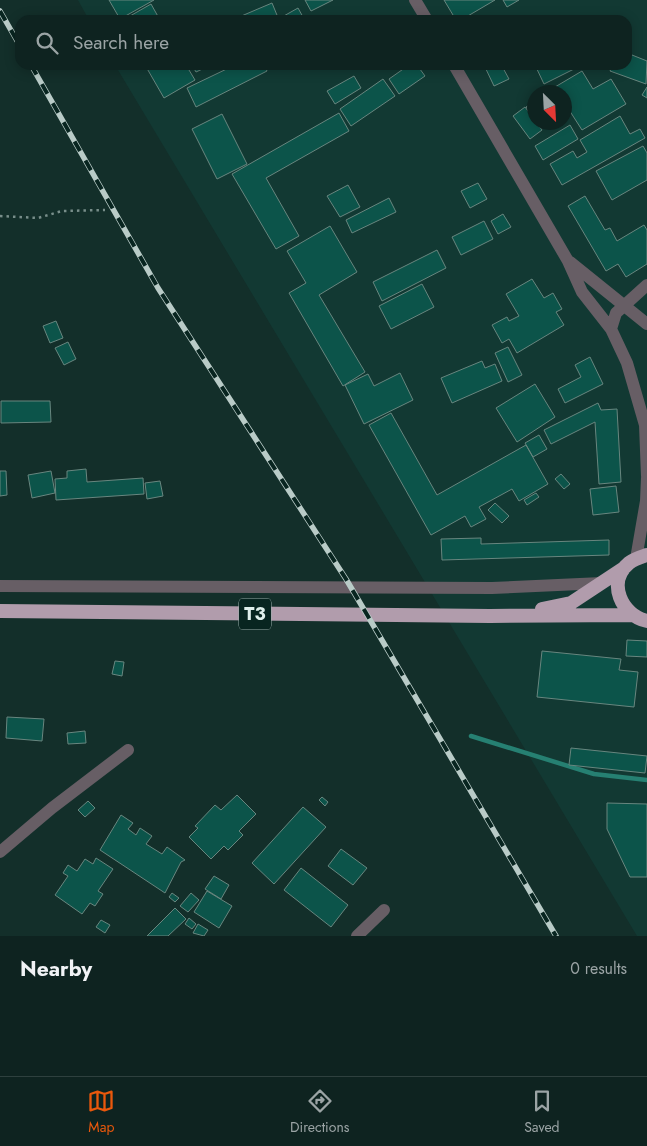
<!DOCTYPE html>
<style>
:root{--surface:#0e2320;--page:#172b29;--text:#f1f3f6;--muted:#9ba4a5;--line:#2e403e;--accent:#ea580c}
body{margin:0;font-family:Jost,sans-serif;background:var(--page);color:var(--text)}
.compass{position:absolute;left:527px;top:85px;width:45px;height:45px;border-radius:50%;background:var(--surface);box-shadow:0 2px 12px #0003;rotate:156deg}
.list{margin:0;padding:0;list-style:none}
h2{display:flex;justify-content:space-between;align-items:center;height:65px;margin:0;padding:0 20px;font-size:21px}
h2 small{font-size:16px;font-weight:400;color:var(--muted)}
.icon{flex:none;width:28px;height:28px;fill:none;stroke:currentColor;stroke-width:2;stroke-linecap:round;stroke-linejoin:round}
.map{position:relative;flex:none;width:647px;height:936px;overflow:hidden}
.search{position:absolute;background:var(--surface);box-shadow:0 2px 12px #0003;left:15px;right:15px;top:15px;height:55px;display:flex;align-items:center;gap:12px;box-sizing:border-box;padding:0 18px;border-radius:15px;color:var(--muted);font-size:19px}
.sheet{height:140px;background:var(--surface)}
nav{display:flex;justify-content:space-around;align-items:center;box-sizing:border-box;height:70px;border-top:1px solid var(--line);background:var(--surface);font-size:14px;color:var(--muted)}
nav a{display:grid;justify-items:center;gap:2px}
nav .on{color:var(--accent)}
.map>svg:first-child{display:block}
.built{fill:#123933;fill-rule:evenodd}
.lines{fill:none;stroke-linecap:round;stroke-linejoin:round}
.stream{stroke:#268072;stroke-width:4.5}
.building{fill:#0c544a;stroke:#68867f}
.path{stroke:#788e8a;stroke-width:2.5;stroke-dasharray:2.5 4;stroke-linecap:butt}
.minor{stroke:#675e65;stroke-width:12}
.trunk{stroke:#b19cac;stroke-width:14}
.rail-casing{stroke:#b9cbc7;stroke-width:5.5}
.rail{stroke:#082520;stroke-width:4;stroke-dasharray:11;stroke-linecap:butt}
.labels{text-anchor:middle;stroke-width:4;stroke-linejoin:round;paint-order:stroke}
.shield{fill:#082520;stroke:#9eb2ae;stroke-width:1}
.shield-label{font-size:18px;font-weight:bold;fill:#dfefeb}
</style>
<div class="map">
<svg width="647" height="936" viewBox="0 0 647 936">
<rect width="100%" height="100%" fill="#132f2a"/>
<path class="built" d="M78,0H647V936H637L115,65H627V20H89ZM534,92H564V122H534Z"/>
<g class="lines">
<path class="stream" d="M471,736L594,774L647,780"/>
</g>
<path class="building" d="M109,0H154L120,19Z
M305,0H333L311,11Z
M444,0H495L461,20H456Z
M503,0H519L507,7Z
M272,3L279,20H232Z
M151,4L160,20H123Z
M298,8L303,17L297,20H284L282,17Z
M576,16L578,20H567Z
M627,53L647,61L646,84L610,71L613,65H627Z
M145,65H186L195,80L164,98Z
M192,65H211L196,72Z
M235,65H264L267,71L196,107L187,88Z
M409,65H417L425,76L399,94L389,79Z
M484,65H510L503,68L509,79L494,86Z
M535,65H582L544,84Z
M582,71L593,89L611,79L626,104L582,130L564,102V92H559L555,87Z
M354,76L361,88L335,104L327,91Z
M383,79L395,96L351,126L340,109Z
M647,87V98L642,95Z
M534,102V112L531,114L526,107Z
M525,107L542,130L530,139L513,116Z
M339,113L349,131L266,178L299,236L276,249L232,174Z
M222,114L247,164L217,179L192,129Z
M620,116L630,134L640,129L645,138L562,185L550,164L573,151L577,158L587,152L580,140Z
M570,125L578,139L543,160L535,146Z
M643,146L647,153V180L612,200L596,171Z
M478,183L487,199L470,208L461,191Z
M348,185L360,207L340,217L327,196Z
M585,196L605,230L610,228L617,241L644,225L647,230V264L626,277L618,264L606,271L568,206Z
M389,198L396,212L352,233L346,220Z
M503,214L511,227L498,234L491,221Z
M484,221L493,239L461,255L452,237Z
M330,226L357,272L319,295L365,372L343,386L289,293L306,283L287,251Z
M437,250L446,268L382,301L373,282Z
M532,279L544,298L553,293L562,309L556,312L564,325L517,353L509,339L502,343L492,325L507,317L509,321L519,316L506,294Z
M422,284L434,307L391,329L379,306Z
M56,321L63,338L50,343L43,326Z
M68,342L76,359L64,365L55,348Z
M508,347L522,375L508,382L495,353Z
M590,357L603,384L565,403L558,389L581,377L575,365Z
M482,361L485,368L495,364L502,381L452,403L441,378Z
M400,373L413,400L364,424L345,385L368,374L374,386Z
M535,384L555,417L517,442L496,408Z
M1,401H50L51,422L1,423Z
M598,403L601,410L617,409L621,482L599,484L595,422L551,444L544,430Z
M391,413L437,495L526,445L548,484L519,501L512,489L479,507L486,519L471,527L465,516L431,535L369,425Z
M539,435L547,449L533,457L525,443Z
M86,469L87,482L143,478L144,494L56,500L55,479L67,478V471Z
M0,471H6L7,495L0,496Z
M51,471L55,493L32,498L28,475Z
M561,474L570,484L564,489L555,479Z
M160,481L163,496L147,499L145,483Z
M616,486L619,512L593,515L590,489Z
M536,493L539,497L527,505L524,500Z
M495,503L509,516L502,523L488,510Z
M481,538V544L609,540V555L442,560L441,539Z
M627,640L647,641V657L626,656Z
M542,651L621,659L619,670L638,672L634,707L537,697Z
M115,661L124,662L122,676L112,674Z
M7,717L44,719L42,741L6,738Z
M85,731L86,743L68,744L67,733Z
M571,748L647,756L645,773L569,765Z
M237,795L256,814L239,831L243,835L228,850L224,846L211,859L189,837L198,828L195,826L215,805L221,810Z
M322,797L328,802L325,806L319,800Z
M88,801L95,808L85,817L78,810Z
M607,803L647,804V877H630L607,829Z
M303,807L326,827L274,884L252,863Z
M121,815L133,823L128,829L136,835L140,828L152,836L146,844L162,854L167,847L185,860L181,862L165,893L100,850Z
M341,849L367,868L353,885L328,866Z
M96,858L113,869L98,891L103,894L95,906L90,903L82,914L55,895L68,876L63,873L68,865L77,871L85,859L93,864Z
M301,868L348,905L331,927L284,890Z
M214,876L229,885L221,899L205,889Z
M207,891L232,906L219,928L194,912Z
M172,893L179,898L175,902L169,897Z
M191,893L199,900L188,912L180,906Z
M175,908L186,919L168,936H147Z
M189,918L196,924L192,929L185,924Z
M101,920L110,925L105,933L96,927Z
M198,924L208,930L204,936L193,933Z"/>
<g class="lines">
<path class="path" d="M0,216L38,218L62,211L105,210"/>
<path class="minor" d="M415,0L427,20
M454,65L568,261L582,292L611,329L627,363L645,425L647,476
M570,262L647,324
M611,329L616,313L647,285
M636,559L646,501L647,478
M0,586L492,588L602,583
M0,852L52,808L128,750
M357,936L384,910"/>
<path class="trunk" d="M647,555C641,557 634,559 629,563C606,582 622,616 647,621
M542,609L571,603L624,568
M0,611L490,616L632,615"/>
<defs>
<path id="rail" d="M0,11L20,46
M31,65L158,288L346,579L556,936"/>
</defs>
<use href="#rail" class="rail-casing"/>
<use href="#rail" class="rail"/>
</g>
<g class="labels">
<rect class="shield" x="239" y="598.5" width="32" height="31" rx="4"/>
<g class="shield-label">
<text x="255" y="620">T3</text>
</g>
</g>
</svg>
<svg class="compass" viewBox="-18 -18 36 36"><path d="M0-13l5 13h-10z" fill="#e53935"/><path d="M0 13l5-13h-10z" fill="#9ba4a5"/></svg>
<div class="search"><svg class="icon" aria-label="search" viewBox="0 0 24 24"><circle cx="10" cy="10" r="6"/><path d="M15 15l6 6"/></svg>Search here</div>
</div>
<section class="sheet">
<h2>Nearby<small>0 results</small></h2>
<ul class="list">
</ul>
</section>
<nav>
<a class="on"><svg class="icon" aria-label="map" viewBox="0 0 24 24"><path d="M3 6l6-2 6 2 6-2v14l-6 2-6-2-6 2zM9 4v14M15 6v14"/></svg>Map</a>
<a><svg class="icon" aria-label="directions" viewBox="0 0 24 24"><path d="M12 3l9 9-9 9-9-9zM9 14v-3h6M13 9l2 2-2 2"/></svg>Directions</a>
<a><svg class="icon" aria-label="saved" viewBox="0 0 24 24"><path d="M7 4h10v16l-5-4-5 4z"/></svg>Saved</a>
</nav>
